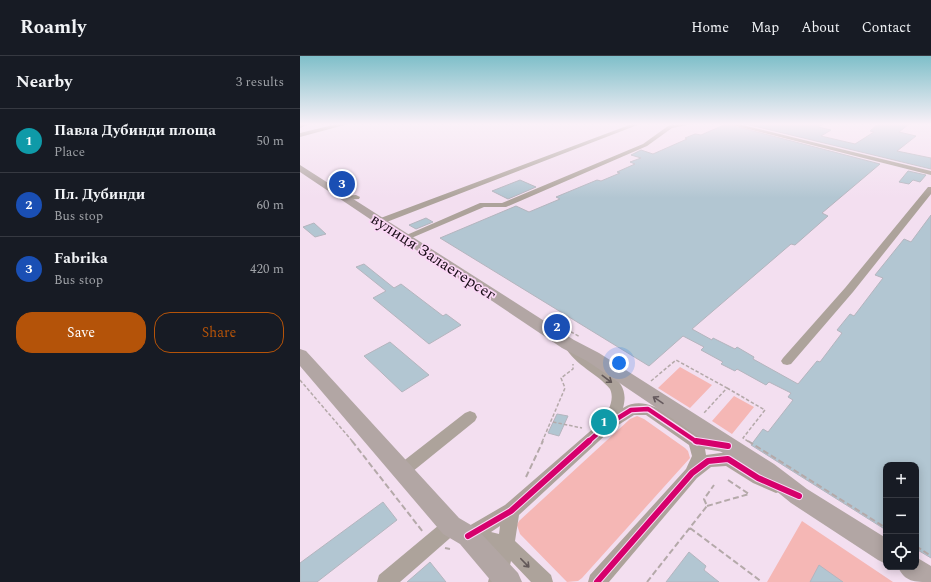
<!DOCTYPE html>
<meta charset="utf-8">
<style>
:root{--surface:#171b24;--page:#242831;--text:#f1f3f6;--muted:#9ea1a6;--line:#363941;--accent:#b45309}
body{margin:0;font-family:Spectral,serif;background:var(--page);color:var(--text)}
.controls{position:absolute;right:12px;bottom:12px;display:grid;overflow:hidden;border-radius:8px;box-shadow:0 2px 10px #0003}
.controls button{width:36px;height:36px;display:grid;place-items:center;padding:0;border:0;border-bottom:1px solid var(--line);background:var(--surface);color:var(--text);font:20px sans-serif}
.you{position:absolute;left:319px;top:307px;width:14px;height:14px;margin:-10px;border:3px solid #fff;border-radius:50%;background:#1a73e8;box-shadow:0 0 0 6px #1a73e833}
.badge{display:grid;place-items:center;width:26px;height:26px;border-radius:50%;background:var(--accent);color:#fff;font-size:13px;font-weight:700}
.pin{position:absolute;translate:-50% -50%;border:2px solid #fff;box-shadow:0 1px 4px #0006}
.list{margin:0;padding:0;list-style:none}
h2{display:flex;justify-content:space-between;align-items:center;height:52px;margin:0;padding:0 16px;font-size:17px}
h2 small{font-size:13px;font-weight:400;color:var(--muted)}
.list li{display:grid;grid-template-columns:26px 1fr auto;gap:12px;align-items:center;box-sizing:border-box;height:64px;padding:0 16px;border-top:1px solid var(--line)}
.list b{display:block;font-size:15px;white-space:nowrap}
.list p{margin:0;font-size:13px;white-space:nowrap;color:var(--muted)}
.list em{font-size:13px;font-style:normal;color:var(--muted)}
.actions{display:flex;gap:8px;padding:12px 16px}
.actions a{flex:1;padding:9px 0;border:1px solid var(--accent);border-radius:16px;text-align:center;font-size:14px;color:var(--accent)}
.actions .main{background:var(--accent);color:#fff}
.icon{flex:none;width:22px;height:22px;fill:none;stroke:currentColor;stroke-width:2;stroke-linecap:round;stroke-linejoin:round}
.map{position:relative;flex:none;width:631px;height:526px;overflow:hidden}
header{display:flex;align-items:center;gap:24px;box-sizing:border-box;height:56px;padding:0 20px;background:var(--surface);border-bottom:1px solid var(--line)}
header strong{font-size:19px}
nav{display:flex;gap:22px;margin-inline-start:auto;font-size:14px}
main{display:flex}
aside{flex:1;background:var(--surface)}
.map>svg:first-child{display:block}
.green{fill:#f5b7b5}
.building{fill:#b2c6d2;stroke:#b4b5be}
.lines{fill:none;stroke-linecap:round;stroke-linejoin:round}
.path-far1{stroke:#b4a9a9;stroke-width:1.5;stroke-dasharray:3.5 2;stroke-linecap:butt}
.path{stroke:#b4a9a9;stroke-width:2;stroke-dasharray:6 3;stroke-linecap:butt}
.minor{fill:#ada39b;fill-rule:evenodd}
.major{fill:#b2a6a4;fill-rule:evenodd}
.cycleway-far1-casing{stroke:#fbd7f6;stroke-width:7}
.cycleway-casing{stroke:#fbd7f6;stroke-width:8}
.cycleway-far1{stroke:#d6006c;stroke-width:4.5}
.cycleway{stroke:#d6006c;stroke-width:6}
.oneway{stroke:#625858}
.oneway2{stroke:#65595d}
.labels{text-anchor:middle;stroke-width:3.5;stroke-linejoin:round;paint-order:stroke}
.street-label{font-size:16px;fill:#180c16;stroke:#fbd7f6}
</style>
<header>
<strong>Roamly</strong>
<nav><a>Home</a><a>Map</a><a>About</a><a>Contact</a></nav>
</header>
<main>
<aside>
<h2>Nearby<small>3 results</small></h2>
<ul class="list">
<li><span class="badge" style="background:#0f9aa8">1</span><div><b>Павла Дубинди площа</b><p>Place</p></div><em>50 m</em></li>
<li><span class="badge" style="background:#1a4fb4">2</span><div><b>Пл. Дубинди</b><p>Bus stop</p></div><em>60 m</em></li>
<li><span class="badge" style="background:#1a4fb4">3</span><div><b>Fabrika</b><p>Bus stop</p></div><em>420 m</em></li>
</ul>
<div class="actions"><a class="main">Save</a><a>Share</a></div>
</aside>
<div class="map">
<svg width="631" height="526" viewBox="0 0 631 526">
<rect width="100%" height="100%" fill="#f3dff0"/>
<path class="green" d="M380,311L412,329L390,352L358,332Z
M434,340L454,351L432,378L412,365Z
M337,360L344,363L385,392L388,395L390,402L282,522L278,525L267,526L220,478L217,469L219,465L330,363Z
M502,465L593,526H467Z"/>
<path class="building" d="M426,68L580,108L522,157L528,160L495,189L491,188L392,273L412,284L413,282L435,293L437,291L454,301L453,303L498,328L517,305L520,306L542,277L537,274L550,258L554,260L583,222L575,219L604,183L611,186L631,159V502L616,493V409H586V474L451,389L463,373L468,376L493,344L488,341L491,337L469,326L466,329L437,313L435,315L421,308L423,306L401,294L404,291L383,280L349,310L140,182L216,150L229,156L260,143L256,141L297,124L301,125L320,117L317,116L335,108L330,106L341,102L331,99L341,94L353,98L387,83L385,82L395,78L401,79Z
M446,68H523L518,71L531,74L521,80L555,88L574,76L570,75L578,68H609L599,76L616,80L597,95L631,102V113Z
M608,115L626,119L620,126L613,124L609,128L599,126Z
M220,124L236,131L208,143L192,135Z
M126,162L133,166L116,173L109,169Z
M14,167L26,178L15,181L3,171Z
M64,208L94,232L101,228L143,260L146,258L161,269L129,288L73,242L86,235L56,211Z
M90,286L129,319L102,336L64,300Z
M257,358L268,360L259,380L248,377Z
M83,446L97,464L17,526H0V507Z
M389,496L406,510L404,514L419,526H366Z
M130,506L146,526H107Z
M519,509L543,526H510Z"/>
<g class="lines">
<path class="path-far1" d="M266,273L280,281
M0,324L53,386
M351,325L376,304L427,332L403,358
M427,332L465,354L443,382L449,386
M253,366L282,372
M242,386L265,332L261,322L273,313V308"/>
<path class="path" d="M52,385L123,476
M448,385L586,472
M226,421L243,385
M428,424L449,438
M407,450L449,438
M390,472L462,526
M616,490L631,500
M145,492L150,493
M347,526L407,450L404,443L414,429"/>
<path class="minor" d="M37,68H48L0,81V77Z
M332,68H340L84,167H81L77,165L78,163Z
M377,68H393L372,72L347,90L206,151H184L109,183H103L102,181L180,147H202L343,88L368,70Z
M428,68H438L631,115V119Z
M628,131H631V138L553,236L491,308L487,309L483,308L481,305L483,302L545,232Z
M56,139L60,141L59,143L45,144L41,142L45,140Z
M271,287C279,289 283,298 289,303C307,318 331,324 323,352C347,337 372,362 392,375L395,374L400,376L402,381L429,386L431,390L429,394L424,396L405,393L406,399L428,396L433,398L463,417L482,425L484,430L482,435L476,437L453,427L426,410L411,411L397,422L309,526H288L290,519L386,413L392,400L389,389L346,359H334L312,373L219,459L215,485L251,519L253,526H231L211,505L206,526H188L196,494L162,486L159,480L162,474L205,449L303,364C308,355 315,344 310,333C297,317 276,310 265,291L267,288ZM200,470L199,478L191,476Z
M170,355L175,357L177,361L175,365L107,420L102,422L97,420L94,415L97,410L165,357Z
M151,462L157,464L159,470L157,476L100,526H77L79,519L145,464Z"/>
<path class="major" d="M0,68H10L0,72Z
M0,109L274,284L299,297L474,408L507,433L586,482V508L578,504L491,447L460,422L287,305L262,292L0,116Z
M0,293L6,295L159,462L176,472L218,517L222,526H192L160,488L143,478L0,310Z
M616,501L631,510V526C614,526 605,526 598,511H616Z"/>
<defs>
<path id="cycleway-far1" d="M288,386L307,369L331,354L348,353L397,386"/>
<path id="cycleway" d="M396,385L428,390
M168,480L211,455L289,385
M297,526L392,417L408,405L428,403L458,422L499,440"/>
</defs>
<use href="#cycleway-far1" class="cycleway-far1-casing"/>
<use href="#cycleway" class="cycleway-casing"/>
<use href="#cycleway-far1" class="cycleway-far1"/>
<use href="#cycleway" class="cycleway"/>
</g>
<defs><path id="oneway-shaft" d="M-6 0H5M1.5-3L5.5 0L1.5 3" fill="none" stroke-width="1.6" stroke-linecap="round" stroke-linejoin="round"/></defs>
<g class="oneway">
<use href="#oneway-shaft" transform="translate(307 323) rotate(37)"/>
<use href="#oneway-shaft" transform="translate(225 507) rotate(46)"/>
</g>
<use class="oneway2" href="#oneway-shaft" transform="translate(358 344) rotate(-146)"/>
<linearGradient id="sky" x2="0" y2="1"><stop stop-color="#7fbfc9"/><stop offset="0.48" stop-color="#faf1f8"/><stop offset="1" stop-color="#faf1f8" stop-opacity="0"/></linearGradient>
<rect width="631" height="142" fill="url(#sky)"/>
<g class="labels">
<g class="street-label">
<text transform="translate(134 200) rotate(33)" y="6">вулиця Залаегерсег</text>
</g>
</g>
</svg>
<div class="controls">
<button>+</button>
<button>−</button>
<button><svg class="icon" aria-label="locate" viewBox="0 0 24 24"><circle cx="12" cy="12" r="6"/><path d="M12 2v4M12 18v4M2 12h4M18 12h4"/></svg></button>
</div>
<div class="you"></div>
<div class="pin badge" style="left:304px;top:366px;background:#0f9aa8">1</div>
<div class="pin badge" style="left:257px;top:271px;background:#1a4fb4">2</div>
<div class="pin badge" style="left:42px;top:128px;background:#1a4fb4">3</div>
</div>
</main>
